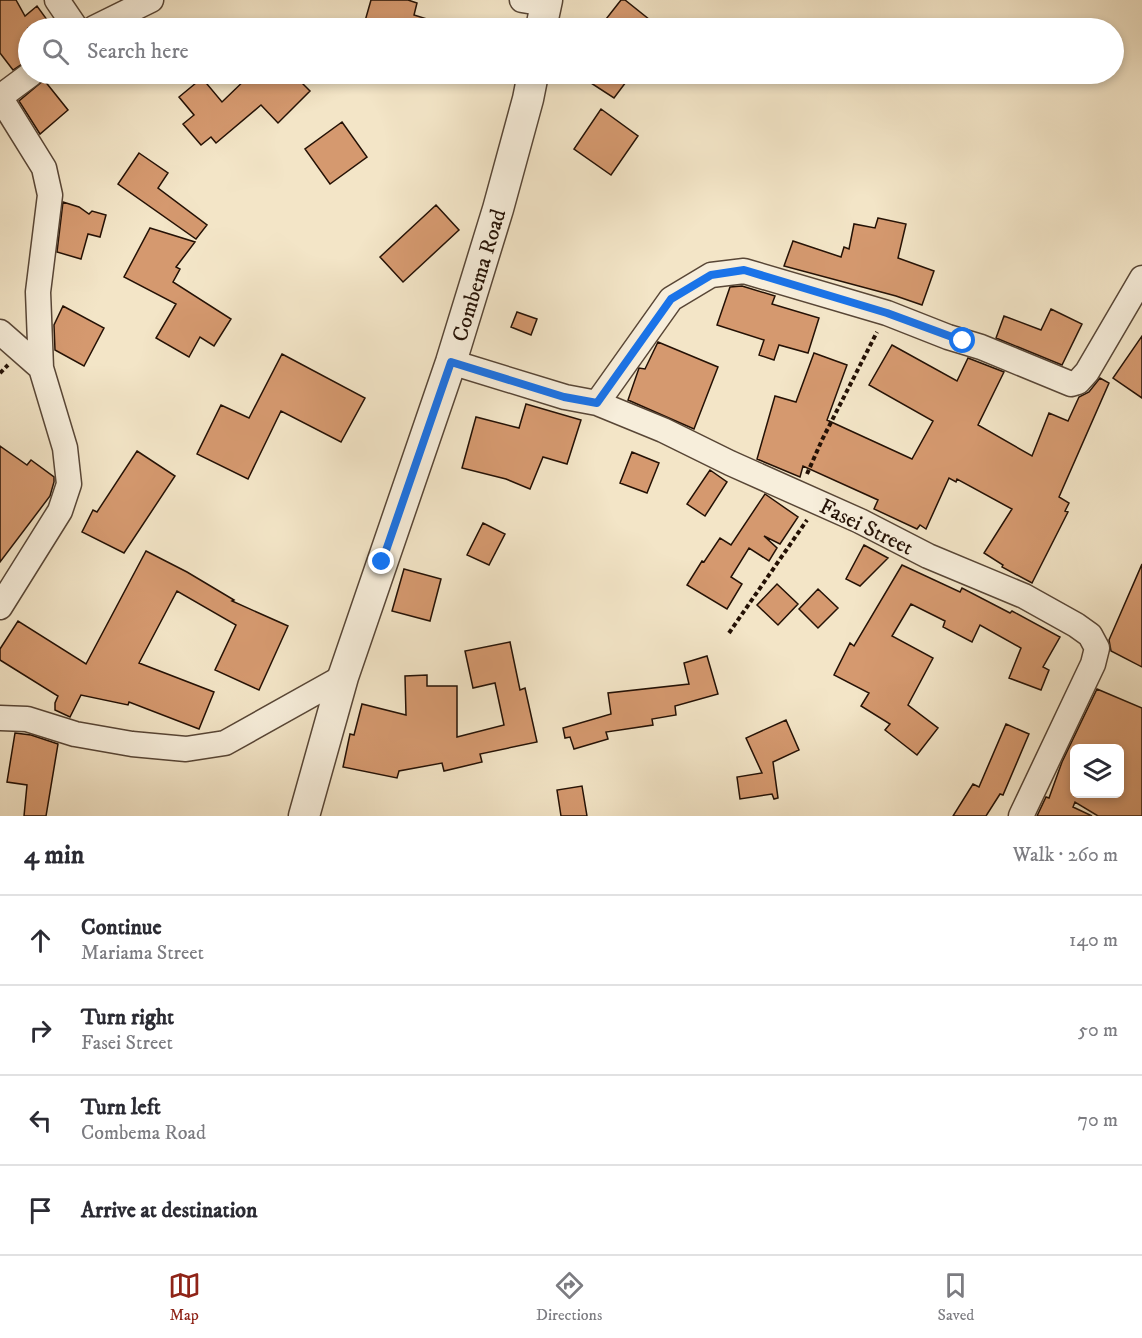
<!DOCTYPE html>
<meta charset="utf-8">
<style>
:root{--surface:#fff;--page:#f2f2f3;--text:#2b2b33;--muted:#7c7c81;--line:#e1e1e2;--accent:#8f2418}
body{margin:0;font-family:"IM FELL DW Pica",serif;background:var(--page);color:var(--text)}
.controls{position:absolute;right:18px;bottom:18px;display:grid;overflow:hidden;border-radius:9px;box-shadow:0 3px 9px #0003}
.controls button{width:54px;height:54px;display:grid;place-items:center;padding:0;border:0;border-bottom:2px solid var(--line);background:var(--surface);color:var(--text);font:30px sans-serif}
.stop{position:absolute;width:18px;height:18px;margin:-14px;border:4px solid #1a73e8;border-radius:50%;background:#fff}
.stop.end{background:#1a73e8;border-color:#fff;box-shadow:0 2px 6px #0008}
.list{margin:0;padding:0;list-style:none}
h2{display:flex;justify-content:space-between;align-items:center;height:78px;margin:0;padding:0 24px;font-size:26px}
h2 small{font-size:20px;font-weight:400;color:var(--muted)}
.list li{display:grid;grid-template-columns:39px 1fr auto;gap:18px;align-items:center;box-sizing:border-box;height:90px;padding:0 24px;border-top:2px solid var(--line)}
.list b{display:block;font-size:22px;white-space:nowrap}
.list p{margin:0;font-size:20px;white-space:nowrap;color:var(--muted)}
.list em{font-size:20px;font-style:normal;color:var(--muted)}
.icon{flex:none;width:33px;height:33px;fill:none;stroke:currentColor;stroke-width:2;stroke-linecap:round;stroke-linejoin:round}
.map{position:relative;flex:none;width:1142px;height:816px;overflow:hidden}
.search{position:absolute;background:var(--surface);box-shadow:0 3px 9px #0003;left:18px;right:18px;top:18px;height:66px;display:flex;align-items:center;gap:15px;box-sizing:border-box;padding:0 21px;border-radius:33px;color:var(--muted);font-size:22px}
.sheet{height:438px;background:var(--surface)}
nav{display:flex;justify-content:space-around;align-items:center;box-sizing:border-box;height:84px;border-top:2px solid var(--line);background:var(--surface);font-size:16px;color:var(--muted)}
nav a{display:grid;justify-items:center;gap:3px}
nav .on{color:var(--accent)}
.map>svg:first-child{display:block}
.building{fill:#d5996f;stroke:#241105;stroke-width:1.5;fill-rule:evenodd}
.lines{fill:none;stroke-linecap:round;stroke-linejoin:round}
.minor-casing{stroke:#584636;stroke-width:27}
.tertiary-casing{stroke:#584636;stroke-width:33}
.path{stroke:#241105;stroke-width:4;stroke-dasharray:4.5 3;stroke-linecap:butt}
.minor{stroke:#f7eedb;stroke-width:24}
.tertiary{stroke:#f7eedb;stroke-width:30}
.route{stroke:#1a73e8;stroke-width:8}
.labels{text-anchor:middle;stroke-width:4.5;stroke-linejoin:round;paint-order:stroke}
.street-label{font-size:22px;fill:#241105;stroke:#f7eedb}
</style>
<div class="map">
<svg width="1142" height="816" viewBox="0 0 1142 816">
<rect width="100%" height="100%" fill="#f3e5c7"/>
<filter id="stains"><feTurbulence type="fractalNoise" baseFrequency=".00333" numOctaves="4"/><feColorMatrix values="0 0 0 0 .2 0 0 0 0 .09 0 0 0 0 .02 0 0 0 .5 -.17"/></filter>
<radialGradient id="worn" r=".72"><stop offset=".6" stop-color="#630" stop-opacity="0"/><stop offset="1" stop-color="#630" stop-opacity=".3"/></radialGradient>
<path class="building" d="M0,0H16L25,16L37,6L53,28H28V60L13,70L0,53Z
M371,0H408L417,3L414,15L446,25L445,28H363Z
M621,0H625L660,28H599Z
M251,74H293L310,91L278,123L261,105L216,143L211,137L201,145L183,124L194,115L179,97L202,78L222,102Z
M577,74H632L614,98Z
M44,80L68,110L40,134L19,101Z
M601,109L638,136L611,175L574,149Z
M342,122L367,157L330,184L305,149Z
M139,153L168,173L158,188L207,225L196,239L118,184Z
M63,202L79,207L89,214L92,211L106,215L100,237L88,234L81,259L57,252Z
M436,205L459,230L403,282L380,257Z
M878,218L906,224L898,258L934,271L922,305L896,296L784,266L793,241L841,257L844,247L849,249L854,224L875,228Z
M150,228L195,242L176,267L180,269L173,282L231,319L214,346L200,337L189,357L156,338L176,304L124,277Z
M742,286L775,296L772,304L819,318L808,353L779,345L774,360L759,355L764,340L717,325L730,287Z
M63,306L104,328L84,366L55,350L54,325Z
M1051,309L1082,324L1062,365L996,338L1004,316L1041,330Z
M517,312L537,319L531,335L511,327Z
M1142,336V398L1113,378Z
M658,342L718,367L694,429L628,400L639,368L645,369Z
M892,345L957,381L968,358L1004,372L978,425L1032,456L1049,413L1068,421L1079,397L1089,392L1100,378L1109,383L1059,497L1069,503L1065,511L1068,512L1032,583L1002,567L1003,565L984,553L1012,509L957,479L956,482L949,478L926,529L920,525L917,529L874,509L878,500L803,466L800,477L757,459L775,396L796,402L814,353L847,365L827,420L912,459L933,421L869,385Z
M282,354L365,398L341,442L281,411L248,479L197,454L221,405L249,418Z
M526,404L581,420L567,464L543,457L530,489L506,479L462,468L476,417L519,428Z
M0,446L27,465L31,460L54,477V482L50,496L0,562Z
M137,451L175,476L124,553L82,532L93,510L97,512Z
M632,452L659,463L647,493L620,483Z
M710,470L727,482L705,516L687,504Z
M765,494L798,517L780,544L764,536L777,548L769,561L749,548L731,577L742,584L727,609L687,585L702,561L704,562L720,538L731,545Z
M483,523L505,534L489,565L467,555Z
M864,545L888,558L860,586L846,579Z
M146,551L187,572L234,600L232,601L288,626L259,690L215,670L236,625L177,591L139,663L214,692L199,729L129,702L128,705L81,695L70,717L55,710V703L58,696L0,660V649L18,621L86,664Z
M1142,564V667L1111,651L1109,640Z
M902,565L960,592L962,588L1010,613L1012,611L1060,637L1043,667L1049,670L1041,690L1009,678L1021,648L980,625L972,642L943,627L945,621L911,604L892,636L933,658L908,705L938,728L917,755L885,730L890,724L861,706L869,693L834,675L850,643L854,646Z
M404,569L441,579L430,621L392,611Z
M777,584L798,604L778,625L757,605Z
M818,589L838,608L818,628L799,609Z
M510,642L520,690L525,688L537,742L480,754L482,762L444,771L442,763L399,771L397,778L343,767L350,734L354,735L362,704L406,715L405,676L427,675V686H457V737L504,725L495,683L473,688L465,651Z
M707,656L718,694L675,706L676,715L652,719L653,725L606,732L608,739L574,749L570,737L565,738L563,728L611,714L608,693L689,684L684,663Z
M1097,689L1142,708V816H1098L1075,802L1073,807L1092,816H1037L1046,797L1049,798L1062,762ZM1074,748H1119V794H1074Z
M786,720L799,750L773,762L778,798L774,799L772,794L740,799L737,777L762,773L746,738Z
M1006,724L1029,734L1003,795L1000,794L986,816H953L973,784L979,787Z
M15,733L31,735L58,744L46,816H24L27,785L7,782Z
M582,786L587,816H561L557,790Z"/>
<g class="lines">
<defs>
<path id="minor" d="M57,0L76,28
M522,0L546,4
M94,28L151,0
M0,97L31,74
M0,332L41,368
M451,362L565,397L597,403L663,430L730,463L860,521L928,556L1024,596L1076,625L1090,635L1097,648L1093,664L1021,816
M597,403L671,299L711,275L744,271L887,313L948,337L981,347L1071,384L1078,382L1087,372L1142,278
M0,607L60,511L69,484L65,448L41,368L38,292L50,195L44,168L0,97
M0,718L27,719L75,734L132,744L186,749L225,743L343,677"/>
<path id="tertiary" d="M541,28L547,0
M304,816L343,677L451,362L498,209L528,99L533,74"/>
</defs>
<use href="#minor" class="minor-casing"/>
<use href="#tertiary" class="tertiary-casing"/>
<path class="path" d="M0,373L8,365
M807,474L822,440L877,332
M729,633L807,520"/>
<use href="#minor" class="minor"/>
<use href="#tertiary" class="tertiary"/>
</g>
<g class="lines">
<path class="route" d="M382,562L451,362L564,397L597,403L671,299L711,275L744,270L887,313L963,341"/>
</g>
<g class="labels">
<g class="street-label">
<text transform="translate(478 275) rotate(-73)" y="8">Combema Road</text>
<text transform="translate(867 526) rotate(26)" y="8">Fasei Street</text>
</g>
</g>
<rect width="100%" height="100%" filter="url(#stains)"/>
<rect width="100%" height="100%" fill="url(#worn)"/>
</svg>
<div class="controls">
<button><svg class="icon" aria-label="layers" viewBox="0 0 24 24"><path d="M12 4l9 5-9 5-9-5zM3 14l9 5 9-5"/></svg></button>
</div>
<div class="stop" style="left:963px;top:341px"></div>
<div class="stop end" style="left:382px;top:562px"></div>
<div class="search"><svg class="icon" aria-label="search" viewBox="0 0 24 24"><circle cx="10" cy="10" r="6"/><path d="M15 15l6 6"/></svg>Search here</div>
</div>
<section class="sheet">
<h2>4 min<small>Walk · 260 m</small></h2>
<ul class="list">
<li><svg class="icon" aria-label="ahead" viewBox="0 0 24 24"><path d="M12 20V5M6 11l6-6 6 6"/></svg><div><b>Continue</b><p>Mariama Street</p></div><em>140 m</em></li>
<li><svg class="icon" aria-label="right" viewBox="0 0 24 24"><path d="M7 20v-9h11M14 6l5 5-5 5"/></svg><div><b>Turn right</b><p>Fasei Street</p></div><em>50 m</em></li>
<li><svg class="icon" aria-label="left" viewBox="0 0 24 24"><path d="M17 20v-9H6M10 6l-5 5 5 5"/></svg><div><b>Turn left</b><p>Combema Road</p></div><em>70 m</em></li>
<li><svg class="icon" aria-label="arrive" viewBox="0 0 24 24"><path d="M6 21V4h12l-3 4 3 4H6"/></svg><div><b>Arrive at destination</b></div></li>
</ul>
</section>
<nav>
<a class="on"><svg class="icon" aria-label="map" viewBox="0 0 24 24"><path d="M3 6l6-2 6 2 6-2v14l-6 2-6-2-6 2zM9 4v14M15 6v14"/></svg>Map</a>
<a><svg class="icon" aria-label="directions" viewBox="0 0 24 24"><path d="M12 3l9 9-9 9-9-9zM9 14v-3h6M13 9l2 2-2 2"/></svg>Directions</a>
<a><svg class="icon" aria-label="saved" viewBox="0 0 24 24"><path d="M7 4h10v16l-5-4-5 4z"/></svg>Saved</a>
</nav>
